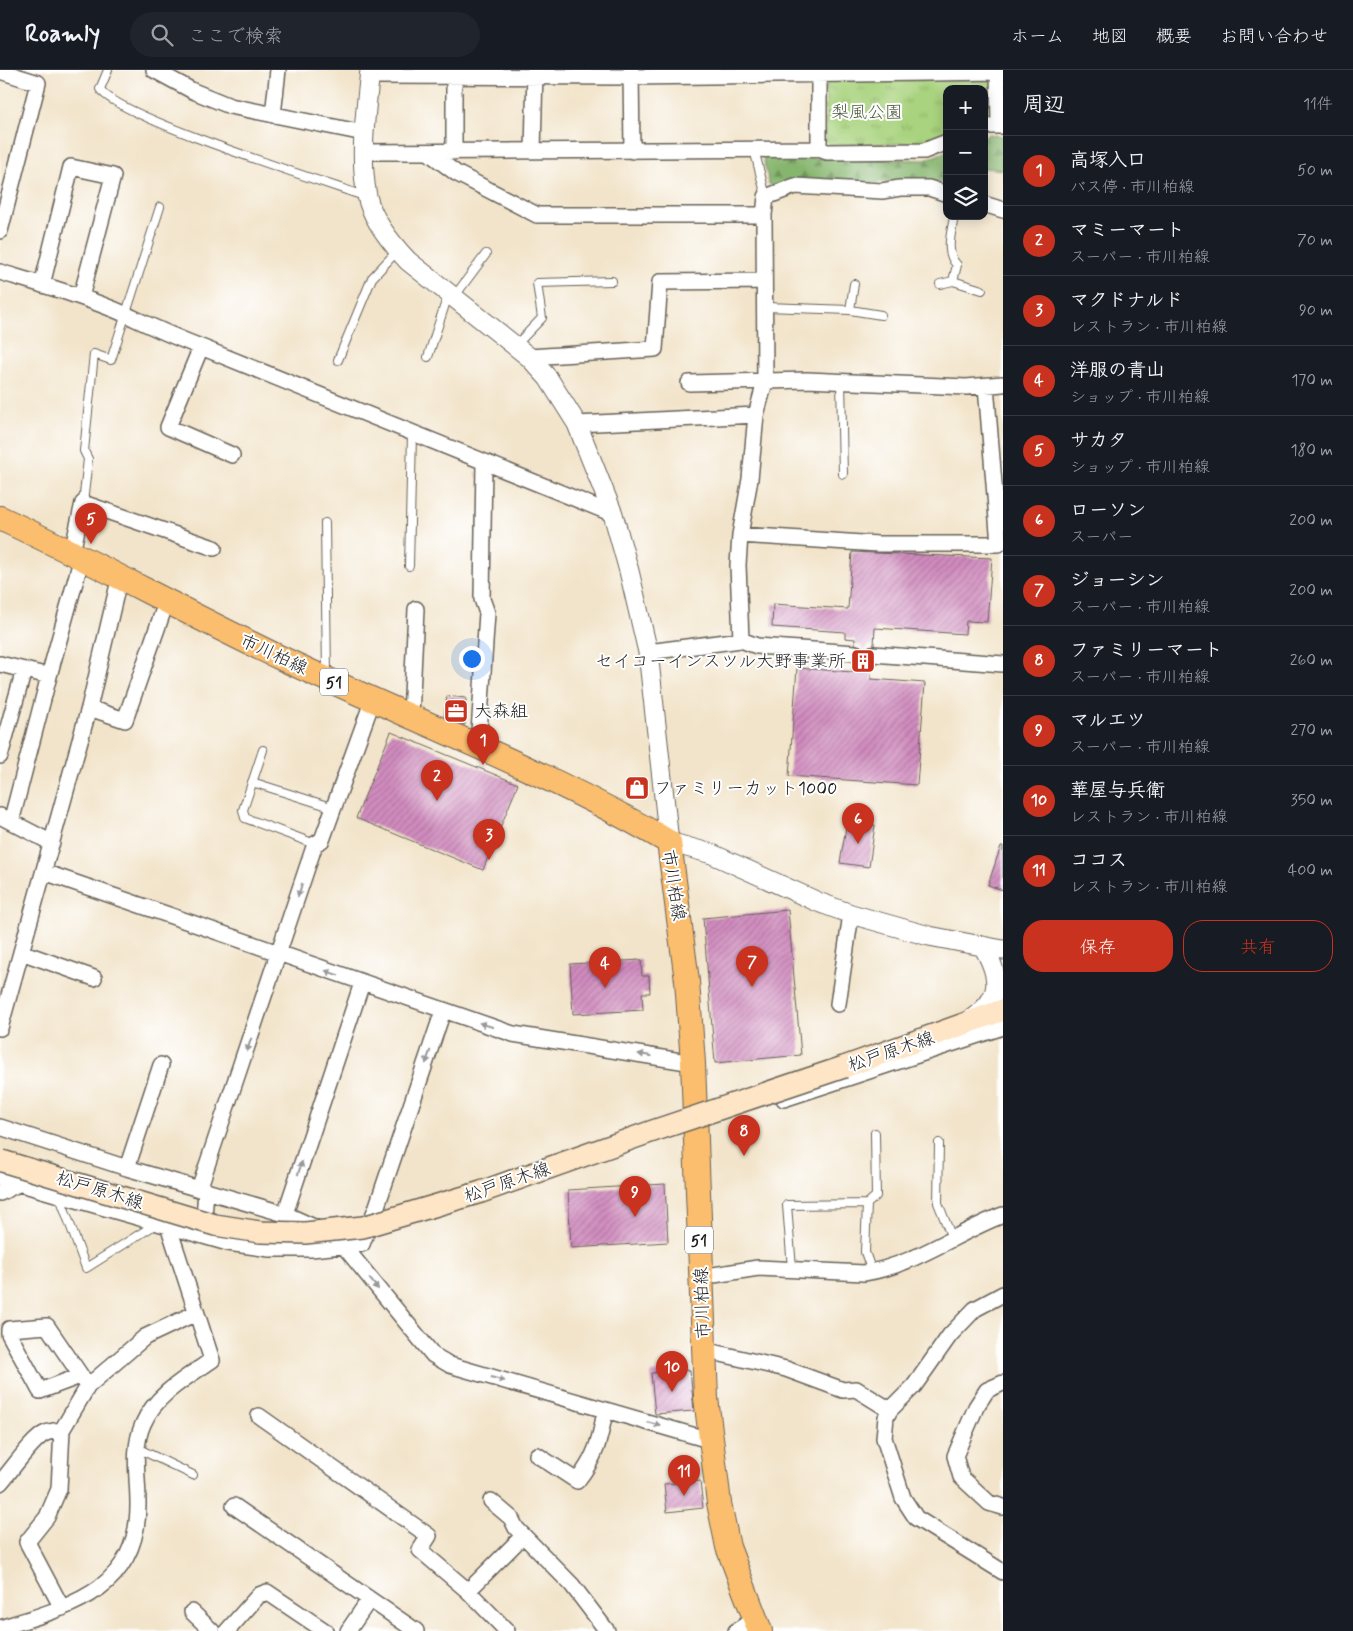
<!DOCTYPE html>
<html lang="ja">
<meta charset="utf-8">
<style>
:root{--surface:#171b24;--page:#20242c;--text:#f1f3f6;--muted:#9ea1a6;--line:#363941;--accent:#c8321e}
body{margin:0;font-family:Mynerve,"Klee One",sans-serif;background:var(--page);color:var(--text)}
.controls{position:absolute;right:15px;top:15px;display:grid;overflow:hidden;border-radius:10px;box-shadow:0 2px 12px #0003}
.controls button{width:45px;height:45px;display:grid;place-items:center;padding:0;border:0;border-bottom:1px solid var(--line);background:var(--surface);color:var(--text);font:25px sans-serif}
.you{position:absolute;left:471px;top:588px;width:18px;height:18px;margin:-12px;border:4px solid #fff;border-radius:50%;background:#1a73e8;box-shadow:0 0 0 8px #1a73e833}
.badge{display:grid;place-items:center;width:32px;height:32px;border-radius:50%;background:var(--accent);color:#fff;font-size:16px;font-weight:700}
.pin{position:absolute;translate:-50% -41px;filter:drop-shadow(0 1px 2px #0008)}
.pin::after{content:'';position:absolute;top:26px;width:18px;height:15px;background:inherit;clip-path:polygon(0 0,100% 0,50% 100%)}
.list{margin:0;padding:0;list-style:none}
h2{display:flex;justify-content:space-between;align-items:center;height:65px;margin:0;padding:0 20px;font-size:21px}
h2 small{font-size:16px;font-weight:400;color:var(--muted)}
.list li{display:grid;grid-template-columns:32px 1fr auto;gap:15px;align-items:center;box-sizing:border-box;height:70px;padding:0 20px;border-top:1px solid var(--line)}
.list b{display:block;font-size:19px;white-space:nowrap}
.list p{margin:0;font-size:16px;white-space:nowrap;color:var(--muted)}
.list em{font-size:16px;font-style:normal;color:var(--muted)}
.actions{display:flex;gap:10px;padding:15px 20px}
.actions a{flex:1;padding:11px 0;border:1px solid var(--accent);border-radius:20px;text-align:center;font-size:18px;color:var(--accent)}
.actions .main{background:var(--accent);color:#fff}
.icon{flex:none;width:28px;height:28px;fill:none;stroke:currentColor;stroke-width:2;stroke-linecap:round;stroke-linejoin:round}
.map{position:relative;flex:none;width:1003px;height:1561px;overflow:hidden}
header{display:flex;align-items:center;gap:30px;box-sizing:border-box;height:70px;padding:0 25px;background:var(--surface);border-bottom:1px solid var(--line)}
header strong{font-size:24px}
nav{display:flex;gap:28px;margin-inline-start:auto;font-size:18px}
.search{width:350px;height:45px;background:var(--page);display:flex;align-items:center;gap:12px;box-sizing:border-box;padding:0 18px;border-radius:28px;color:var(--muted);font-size:19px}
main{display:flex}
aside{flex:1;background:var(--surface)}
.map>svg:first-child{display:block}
.grass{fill:url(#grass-tufts);stroke:#62784d}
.forest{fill:url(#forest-firs);stroke:#516844}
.building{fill:url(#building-hatch)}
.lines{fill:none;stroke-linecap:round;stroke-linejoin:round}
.service-casing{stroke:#676259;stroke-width:10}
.minor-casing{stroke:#676259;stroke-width:18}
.tertiary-casing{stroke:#676259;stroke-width:21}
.secondary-casing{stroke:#676259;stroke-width:24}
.primary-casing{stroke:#676259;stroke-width:26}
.service{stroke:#fff;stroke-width:8}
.minor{stroke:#fff;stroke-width:15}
.tertiary{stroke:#fff;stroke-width:19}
.secondary{stroke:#fde5c5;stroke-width:21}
.primary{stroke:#fbbd6e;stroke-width:24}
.secondary-bridge-casing{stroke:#676259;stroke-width:24;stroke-linecap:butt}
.secondary-bridge{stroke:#fde5c5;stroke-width:21}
.oneway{fill:#999}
.labels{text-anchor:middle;stroke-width:4;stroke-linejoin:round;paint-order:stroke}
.shield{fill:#fff;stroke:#606060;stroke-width:1}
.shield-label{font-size:16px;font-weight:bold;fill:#1c1c1c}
.park-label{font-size:18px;fill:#4d5c3e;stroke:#fff}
.street-label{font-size:18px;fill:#1c1c1c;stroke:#fff}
.poi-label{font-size:18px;fill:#1c1c1c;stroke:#fff;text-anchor:start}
</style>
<header>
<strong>Roamly</strong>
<div class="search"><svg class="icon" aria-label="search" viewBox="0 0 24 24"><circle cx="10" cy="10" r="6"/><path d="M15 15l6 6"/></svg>ここで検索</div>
<nav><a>ホーム</a><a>地図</a><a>概要</a><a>お問い合わせ</a></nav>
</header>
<main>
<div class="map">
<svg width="1003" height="1561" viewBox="0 0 1003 1561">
<defs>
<pattern id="grass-tufts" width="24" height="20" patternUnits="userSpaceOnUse" patternTransform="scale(1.25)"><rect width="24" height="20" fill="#a9d37e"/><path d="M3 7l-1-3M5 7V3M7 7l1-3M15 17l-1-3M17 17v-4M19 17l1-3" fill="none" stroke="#91b56c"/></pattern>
<pattern id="forest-firs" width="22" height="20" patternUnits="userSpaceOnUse" patternTransform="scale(1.25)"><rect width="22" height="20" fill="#86b56d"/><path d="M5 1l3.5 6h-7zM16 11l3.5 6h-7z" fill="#6d9259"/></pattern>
<pattern id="building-hatch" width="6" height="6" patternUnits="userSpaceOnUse" patternTransform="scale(1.25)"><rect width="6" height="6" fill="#d18cbf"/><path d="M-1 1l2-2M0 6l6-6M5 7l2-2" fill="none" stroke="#a9729a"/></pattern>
</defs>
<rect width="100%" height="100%" fill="#fff"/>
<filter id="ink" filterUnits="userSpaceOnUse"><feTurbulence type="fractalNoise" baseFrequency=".02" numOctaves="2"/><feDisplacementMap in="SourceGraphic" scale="10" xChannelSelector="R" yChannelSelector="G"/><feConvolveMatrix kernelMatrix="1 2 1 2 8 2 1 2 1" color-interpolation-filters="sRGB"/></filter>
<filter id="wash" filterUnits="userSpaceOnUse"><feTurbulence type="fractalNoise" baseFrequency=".0096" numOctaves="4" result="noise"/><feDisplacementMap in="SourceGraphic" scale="20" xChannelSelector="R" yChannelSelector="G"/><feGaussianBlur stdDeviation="1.12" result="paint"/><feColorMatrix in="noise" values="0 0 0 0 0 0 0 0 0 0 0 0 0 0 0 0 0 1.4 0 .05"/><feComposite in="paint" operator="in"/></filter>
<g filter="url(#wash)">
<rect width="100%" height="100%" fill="#f2e4ca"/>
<path class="grass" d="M990,9L994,13L992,48L984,49V19H947V65L921,73L830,75L825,71L826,14L828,11Z"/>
<path class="forest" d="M989,64L1003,66V100L984,98V66Z
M947,81V113L887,112L774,117L769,114L763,87L925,90Z"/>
<g id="blocks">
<path class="building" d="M852,482L992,488L987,552L966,551L965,564L875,558L874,575L869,576L864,582L861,576L855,574V569L845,568V562L772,557L773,534L848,539Z
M864,585L867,591L872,593L871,609L925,613L917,715L789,706L797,598L853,602L854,592L860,591Z
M447,626L466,628L465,655L444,646Z
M391,662L518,714L483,800L356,748Z
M847,751L875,755L869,797L840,793Z
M1001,776H1003V820L988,815Z
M788,840L801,985L715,993L703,848Z
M641,890L642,906H649L650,923H642L643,940L573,944L570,894Z
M665,1114L668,1172L571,1178L568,1120Z
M690,1300L694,1341L655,1344L651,1303Z
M700,1411L703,1438L667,1442L664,1414Z"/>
</g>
</g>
<g filter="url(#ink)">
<use href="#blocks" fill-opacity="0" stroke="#676259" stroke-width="1"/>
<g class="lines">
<defs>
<path id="service" d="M108,0L100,19C117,47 324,112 367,127
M754,79L766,127
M953,211L982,220
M940,214L953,211L957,195C944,182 952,162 954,146
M454,227L486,184
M766,237L850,240L881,245
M850,240L854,214
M515,276L542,248L537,213L612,211
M428,287L448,225
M338,290L372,208L398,180
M841,311L843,404
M83,433L88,389L84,381L94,284L111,290L160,137
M325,453L327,606
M409,496L412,364
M263,680L243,740L245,748L315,774
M252,712L334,738
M939,1073L938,1133L952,1168
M60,1127L86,1198L156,1154
M867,1134L876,1126L875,1063
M792,1199L787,1135L867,1134L865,1182L872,1202
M137,1378L193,1405"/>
<path id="minor" d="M154,0L193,21L230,36L364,63
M631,0L632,81
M819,0V79
M998,0L999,56
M0,1L38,13L0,161
M369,6L631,7L1003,2
M454,6V82
M273,45L278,0
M984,56H1003
M533,81L535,0
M365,82L819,79L827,82L924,81L947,72
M428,82L456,103L537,145H764L765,312L756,345L750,409L740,465L738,495L741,570
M984,134L1003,140
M764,145L766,127L795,116L882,121L900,118H929L947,124
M0,202C43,215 86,227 127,245C153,257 174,267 201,277L613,444
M42,215L71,97L113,106L81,227
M201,277L168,357L232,385
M529,287L655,279L660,212L764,211
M689,313L807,310L966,317L1003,314
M577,354L756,345
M740,465L878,474H999L986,316
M72,482L83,433L214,478
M648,582L741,570L757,576L855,583
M873,584L1003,594
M0,594L49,606L82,487
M89,638L125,650L167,530
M411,647L416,539
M478,677L487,543L482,529L484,392
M0,686L24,600
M0,746L52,773
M11,752L49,606
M44,802L513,964L693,993
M21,882L94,908
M838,934L851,844
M0,958L89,638L120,506
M784,1029L1003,957
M0,1057L127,1098L285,1144L323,1161L343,1175L433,1285L450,1295L709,1370
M127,1098L161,995
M0,1108L228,1173L270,1179H311L362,1174L377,1136L443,941
M199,1119L315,774L322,770L373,629
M0,1123L18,1114
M285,1144L362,913
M203,1160L206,1121
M701,1207L758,1198L864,1203C914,1196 957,1162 1003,1145
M1003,1224L975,1239L950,1265L914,1316L890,1340L886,1347L884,1368L903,1428L916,1448L1003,1502
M704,1280L786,1299L843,1320L856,1319L890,1340
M80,1306L40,1321L9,1264V1259L47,1256L88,1316
M1003,1313L987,1320L976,1337L955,1386L961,1407L989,1433L1003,1437
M259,1346L429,1466L420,1480L468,1521L507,1561
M537,1385L577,1411C596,1387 600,1370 605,1341
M0,1413C11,1401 33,1368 46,1363C51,1361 57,1361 62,1360
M491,1431L511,1448L516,1458L572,1515L607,1561
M234,1436L416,1561
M468,1521L523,1466
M62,1538L27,1472L47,1447L59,1419L62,1360L88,1316L145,1267L196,1243
M192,1542L212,1561
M0,1558C69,1537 139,1521 138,1433C138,1407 132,1379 143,1354C155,1325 187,1307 212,1290L169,1158
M227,1561L259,1525L267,1522L325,1561
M348,1561L369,1530
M736,1561L755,1549"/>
<path id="tertiary" d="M370,0C366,41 359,86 367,126C372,149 392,174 408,191L529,287L548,308L577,354L613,444L629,501L648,582L669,772L712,784L818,832L851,844L929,866L1003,880
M970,950C1003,928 1001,908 983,876"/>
<path id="secondary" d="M844,997L1003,940"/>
<path id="primary" d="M0,448C95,492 186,543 281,588C410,649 546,700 669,772L687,911L693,993L706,1328L719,1433L728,1477L760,1561"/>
</defs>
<use href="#service" class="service-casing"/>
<use href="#minor" class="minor-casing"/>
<use href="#tertiary" class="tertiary-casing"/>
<use href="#secondary" class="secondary-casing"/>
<use href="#primary" class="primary-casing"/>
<use href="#service" class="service"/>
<use href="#minor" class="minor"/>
<use href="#tertiary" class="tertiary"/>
<use href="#secondary" class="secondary"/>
<use href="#primary" class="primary"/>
<defs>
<path id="secondary-bridge" d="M2,1091L215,1155L260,1162L305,1163L363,1157L481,1122L653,1061L844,997"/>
</defs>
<use href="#secondary-bridge" class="secondary-bridge-casing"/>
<use href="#secondary-bridge" class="secondary-bridge"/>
</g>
<defs><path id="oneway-solid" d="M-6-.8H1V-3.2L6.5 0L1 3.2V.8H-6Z" transform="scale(1.25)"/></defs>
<g class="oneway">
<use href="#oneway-solid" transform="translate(300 820) rotate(108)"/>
<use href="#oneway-solid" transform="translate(332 903) rotate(-161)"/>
<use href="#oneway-solid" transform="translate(486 955) rotate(-162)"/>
<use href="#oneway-solid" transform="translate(249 975) rotate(109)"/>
<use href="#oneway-solid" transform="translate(645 985) rotate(-171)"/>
<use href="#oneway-solid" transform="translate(428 987) rotate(109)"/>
<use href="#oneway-solid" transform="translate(300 1098) rotate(-72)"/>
<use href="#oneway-solid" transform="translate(374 1214) rotate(51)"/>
<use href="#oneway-solid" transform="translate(498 1309) rotate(16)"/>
<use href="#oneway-solid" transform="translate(654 1354) rotate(15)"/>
</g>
</g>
<defs>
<symbol id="building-square" viewBox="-11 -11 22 22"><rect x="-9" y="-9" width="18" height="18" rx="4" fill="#c8321e" stroke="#fff"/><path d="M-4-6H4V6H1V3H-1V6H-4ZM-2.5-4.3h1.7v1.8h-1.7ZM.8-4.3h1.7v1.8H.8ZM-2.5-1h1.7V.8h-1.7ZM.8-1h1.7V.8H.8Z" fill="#fff"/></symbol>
<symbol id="office-square" viewBox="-11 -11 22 22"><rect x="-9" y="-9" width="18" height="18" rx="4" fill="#c8321e" stroke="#fff"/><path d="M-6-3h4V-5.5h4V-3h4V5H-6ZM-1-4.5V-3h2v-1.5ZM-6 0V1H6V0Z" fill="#fff"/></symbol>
<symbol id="shop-square" viewBox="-11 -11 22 22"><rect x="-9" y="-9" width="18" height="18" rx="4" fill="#c8321e" stroke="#fff"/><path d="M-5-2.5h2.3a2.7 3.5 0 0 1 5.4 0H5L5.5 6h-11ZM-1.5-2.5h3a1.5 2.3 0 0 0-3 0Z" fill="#fff"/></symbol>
</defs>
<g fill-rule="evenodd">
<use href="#building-square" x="849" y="577" width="28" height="28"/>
<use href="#office-square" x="442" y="627" width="28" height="28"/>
<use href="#shop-square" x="623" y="704" width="28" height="28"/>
</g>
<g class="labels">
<g class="shield">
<rect x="320" y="598.5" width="28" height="27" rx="4"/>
<rect x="685" y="1156.5" width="28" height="27" rx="4"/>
</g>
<g class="shield-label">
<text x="334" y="618">51</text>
<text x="699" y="1176">51</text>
</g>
<g class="park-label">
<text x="867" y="48">梨風公園</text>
</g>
<g class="street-label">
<text transform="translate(274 584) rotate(25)" y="6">市川柏線</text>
<text transform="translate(674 815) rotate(81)" y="6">市川柏線</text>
<text transform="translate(891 981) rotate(-19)" y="6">松戸原木線</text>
<text transform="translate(507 1112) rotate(-19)" y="6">松戸原木線</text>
<text transform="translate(100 1120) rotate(17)" y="6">松戸原木線</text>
<text transform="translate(702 1233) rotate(-92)" y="6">市川柏線</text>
</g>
<g class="poi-label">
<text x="846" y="597" text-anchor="end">セイコーインスツル大野事業所</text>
<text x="474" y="647">大森組</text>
<text x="654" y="724">ファミリーカット1000</text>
</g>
</g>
</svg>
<div class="controls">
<button>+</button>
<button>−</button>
<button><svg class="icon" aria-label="layers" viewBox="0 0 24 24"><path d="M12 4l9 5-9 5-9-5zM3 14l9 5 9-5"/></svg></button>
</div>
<div class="you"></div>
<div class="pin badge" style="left:483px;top:695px">1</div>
<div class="pin badge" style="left:437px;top:731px">2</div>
<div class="pin badge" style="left:489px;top:790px">3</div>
<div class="pin badge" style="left:605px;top:918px">4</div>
<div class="pin badge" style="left:91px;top:474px">5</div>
<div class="pin badge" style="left:858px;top:774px">6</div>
<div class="pin badge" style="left:752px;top:917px">7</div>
<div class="pin badge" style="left:744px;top:1086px">8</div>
<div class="pin badge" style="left:635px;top:1147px">9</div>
<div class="pin badge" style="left:672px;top:1322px">10</div>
<div class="pin badge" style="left:684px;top:1426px">11</div>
</div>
<aside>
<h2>周辺<small>11件</small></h2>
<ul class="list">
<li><span class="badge">1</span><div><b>高塚入口</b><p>バス停 · 市川柏線</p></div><em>50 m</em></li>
<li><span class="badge">2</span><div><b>マミーマート</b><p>スーパー · 市川柏線</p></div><em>70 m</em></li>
<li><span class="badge">3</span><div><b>マクドナルド</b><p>レストラン · 市川柏線</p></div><em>90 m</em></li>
<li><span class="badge">4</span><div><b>洋服の青山</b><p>ショップ · 市川柏線</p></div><em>170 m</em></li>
<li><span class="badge">5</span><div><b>サカタ</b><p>ショップ · 市川柏線</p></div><em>180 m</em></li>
<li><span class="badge">6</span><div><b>ローソン</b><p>スーパー</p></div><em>200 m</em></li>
<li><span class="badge">7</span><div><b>ジョーシン</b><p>スーパー · 市川柏線</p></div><em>200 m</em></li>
<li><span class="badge">8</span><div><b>ファミリーマート</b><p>スーパー · 市川柏線</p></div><em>260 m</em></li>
<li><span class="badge">9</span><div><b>マルエツ</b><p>スーパー · 市川柏線</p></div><em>270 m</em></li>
<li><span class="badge">10</span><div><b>華屋与兵衛</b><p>レストラン · 市川柏線</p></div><em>350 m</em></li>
<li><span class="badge">11</span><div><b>ココス</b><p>レストラン · 市川柏線</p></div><em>400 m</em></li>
</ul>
<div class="actions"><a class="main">保存</a><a>共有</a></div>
</aside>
</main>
